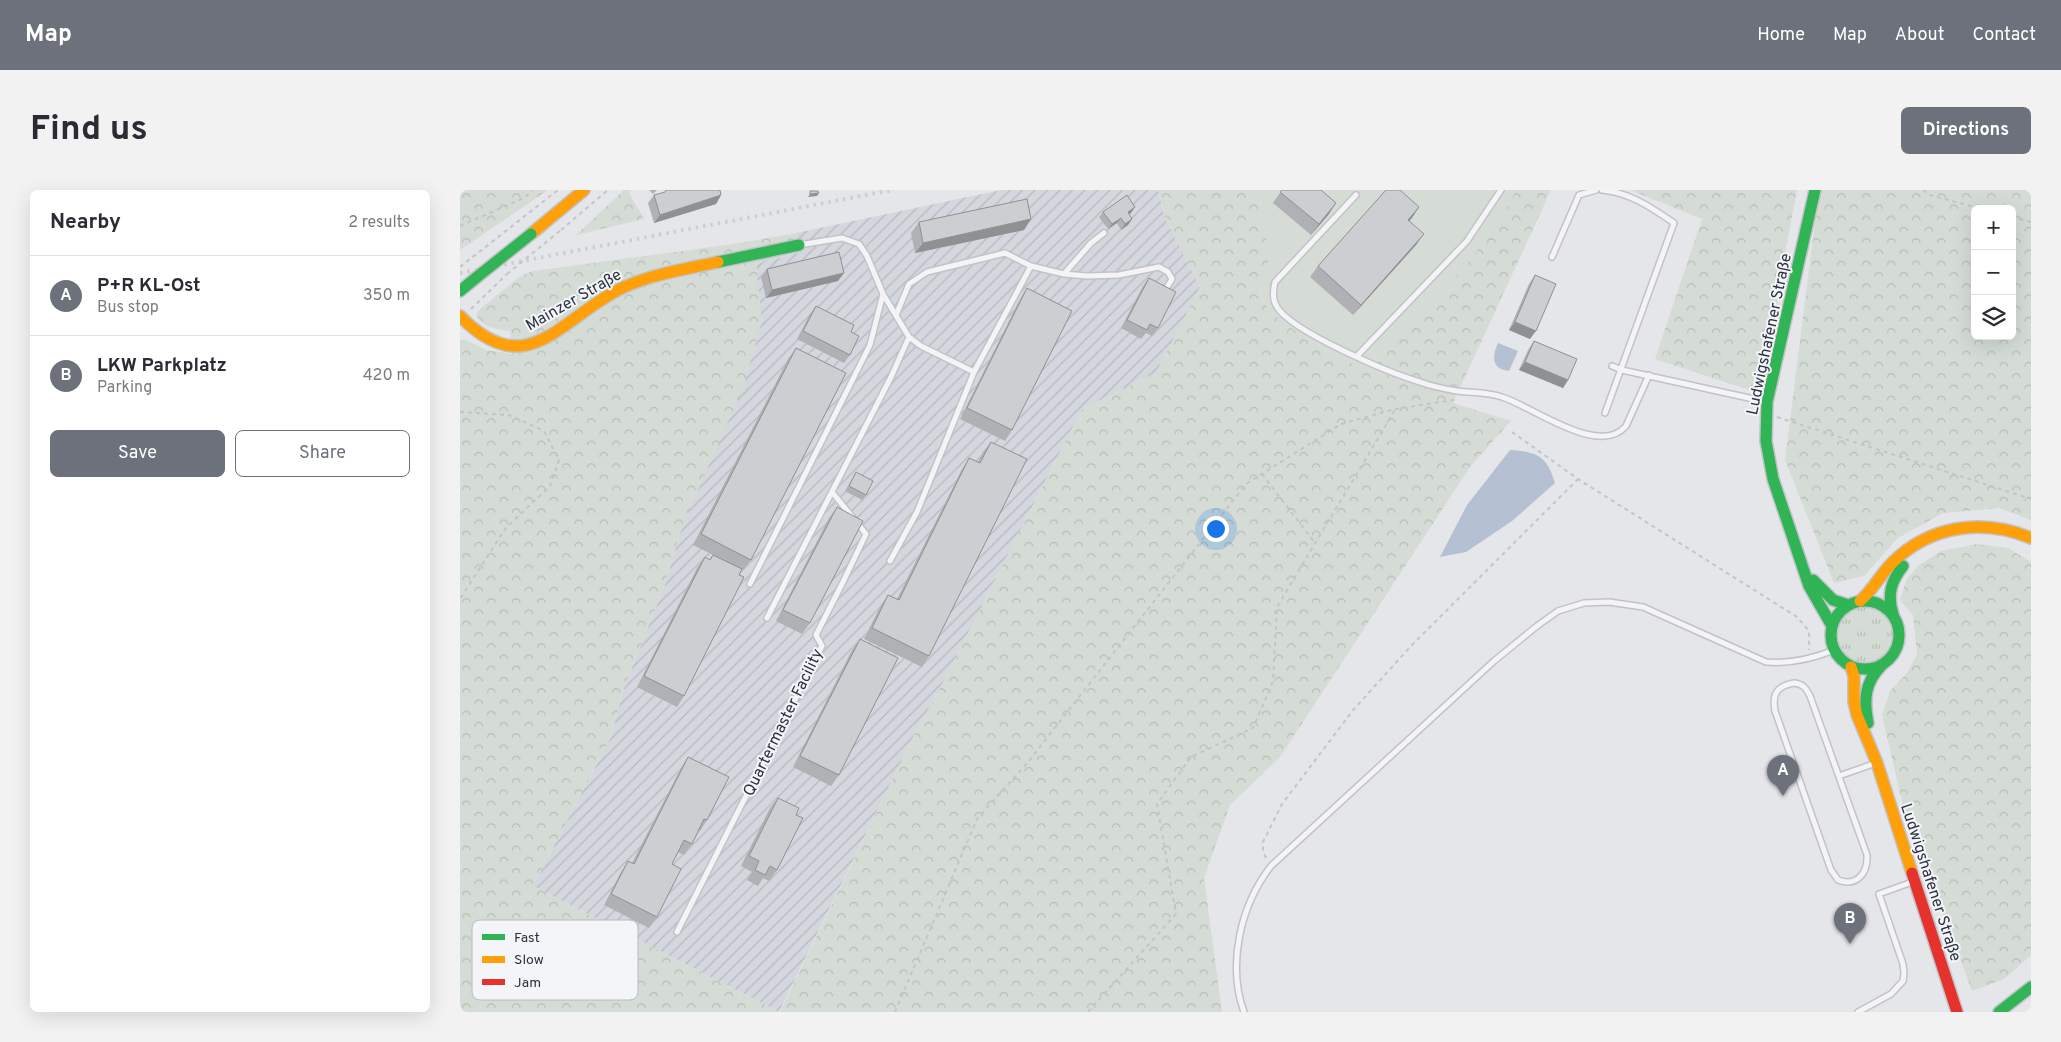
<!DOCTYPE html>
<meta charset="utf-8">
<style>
:root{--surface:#fff;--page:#f2f2f3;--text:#2b2b33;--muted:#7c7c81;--line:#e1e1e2;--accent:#6c717c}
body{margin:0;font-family:Overpass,sans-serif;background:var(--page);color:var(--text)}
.controls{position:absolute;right:15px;top:15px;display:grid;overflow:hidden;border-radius:8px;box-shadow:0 5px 20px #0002}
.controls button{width:45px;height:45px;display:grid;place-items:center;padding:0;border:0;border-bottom:1px solid var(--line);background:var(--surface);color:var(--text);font:25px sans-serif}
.you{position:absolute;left:755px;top:338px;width:18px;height:18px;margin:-12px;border:4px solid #fff;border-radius:50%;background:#1a73e8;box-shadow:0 0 0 8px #1a73e833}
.badge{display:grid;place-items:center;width:32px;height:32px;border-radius:50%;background:var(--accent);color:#fff;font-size:16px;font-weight:700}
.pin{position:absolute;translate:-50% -41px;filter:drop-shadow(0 1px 2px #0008)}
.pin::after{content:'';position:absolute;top:26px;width:18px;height:15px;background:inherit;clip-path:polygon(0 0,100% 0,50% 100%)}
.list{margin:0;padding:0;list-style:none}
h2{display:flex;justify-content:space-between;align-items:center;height:65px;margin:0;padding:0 20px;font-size:21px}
h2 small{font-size:16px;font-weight:400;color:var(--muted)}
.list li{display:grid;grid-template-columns:32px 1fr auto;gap:15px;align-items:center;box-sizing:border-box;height:80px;padding:0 20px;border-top:1px solid var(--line)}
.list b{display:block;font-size:19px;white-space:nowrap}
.list p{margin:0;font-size:16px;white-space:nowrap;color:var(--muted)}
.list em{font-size:16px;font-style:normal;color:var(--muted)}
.actions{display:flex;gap:10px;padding:15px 20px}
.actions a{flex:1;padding:11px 0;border:1px solid var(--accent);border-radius:8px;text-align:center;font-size:18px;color:var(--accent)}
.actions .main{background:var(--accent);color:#fff}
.icon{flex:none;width:28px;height:28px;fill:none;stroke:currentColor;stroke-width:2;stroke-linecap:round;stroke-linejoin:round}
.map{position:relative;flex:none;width:1571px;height:822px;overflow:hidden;border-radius:8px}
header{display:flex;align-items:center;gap:30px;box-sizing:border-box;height:70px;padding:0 25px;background:var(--accent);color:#fff}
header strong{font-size:24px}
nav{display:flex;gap:28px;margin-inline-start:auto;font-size:18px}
.intro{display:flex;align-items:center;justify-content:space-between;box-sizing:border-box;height:120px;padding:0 30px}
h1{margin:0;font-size:35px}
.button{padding:12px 22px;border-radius:8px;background:var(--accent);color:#fff;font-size:18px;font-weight:700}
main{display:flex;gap:30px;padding:0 30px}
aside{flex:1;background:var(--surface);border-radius:8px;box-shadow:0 5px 20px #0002}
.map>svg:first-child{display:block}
.industrial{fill:url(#industrial-furrows)}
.grass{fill:url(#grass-tufts)}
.forest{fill:url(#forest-crowns);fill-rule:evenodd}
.green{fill:#d5dcd5}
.water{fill:#b5c1d2}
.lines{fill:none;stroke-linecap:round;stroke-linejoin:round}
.lane-casing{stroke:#c1c3c6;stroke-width:8}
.fast-casing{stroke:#c1c3c6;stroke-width:14}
.slow-casing{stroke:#c1c3c6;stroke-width:14}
.jam-casing{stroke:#c1c3c6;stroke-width:14}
.path{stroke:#c4c4c9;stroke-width:2;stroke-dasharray:4 4;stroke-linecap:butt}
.lane{stroke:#f4f4f6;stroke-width:5}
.fast{stroke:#30b455;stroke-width:11}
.slow{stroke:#ff9f0a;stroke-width:11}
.jam{stroke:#e5322d;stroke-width:11}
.rail{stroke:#cdced1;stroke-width:4;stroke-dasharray:2.5 5;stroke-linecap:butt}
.fast-bridge-casing{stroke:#c1c3c6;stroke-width:14;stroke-linecap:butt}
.path-bridge{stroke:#c4c4c9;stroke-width:2;stroke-dasharray:4 4;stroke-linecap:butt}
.fast-bridge{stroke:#30b455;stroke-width:11}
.wall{fill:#afb1b4}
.shaded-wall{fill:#8f9092}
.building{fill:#ccced1;stroke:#8f9092}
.labels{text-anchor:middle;stroke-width:4;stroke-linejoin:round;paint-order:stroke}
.street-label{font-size:16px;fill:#2c3242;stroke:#f3f5f8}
.key{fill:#f3f5f8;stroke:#b7bac1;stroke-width:1}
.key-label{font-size:14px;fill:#2c3242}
</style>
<header>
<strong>Map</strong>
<nav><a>Home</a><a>Map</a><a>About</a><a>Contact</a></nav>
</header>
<div class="intro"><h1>Find us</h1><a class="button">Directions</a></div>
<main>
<aside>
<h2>Nearby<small>2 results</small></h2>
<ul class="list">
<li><span class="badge">A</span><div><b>P+R KL-Ost</b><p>Bus stop</p></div><em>350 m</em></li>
<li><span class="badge">B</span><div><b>LKW Parkplatz</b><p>Parking</p></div><em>420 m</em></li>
</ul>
<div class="actions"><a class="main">Save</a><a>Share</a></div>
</aside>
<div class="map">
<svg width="1571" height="822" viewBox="0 0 1571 822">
<defs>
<pattern id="industrial-furrows" width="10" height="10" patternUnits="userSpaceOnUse" patternTransform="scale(1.25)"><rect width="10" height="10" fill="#d5d7de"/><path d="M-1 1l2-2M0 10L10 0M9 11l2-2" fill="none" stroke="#b7b9c0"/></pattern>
<pattern id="grass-tufts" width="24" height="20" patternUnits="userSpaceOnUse" patternTransform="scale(1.25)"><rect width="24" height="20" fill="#d5dcd5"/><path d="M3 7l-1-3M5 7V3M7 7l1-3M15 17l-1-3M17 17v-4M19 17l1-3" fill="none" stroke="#b7bdb8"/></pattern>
<pattern id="forest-crowns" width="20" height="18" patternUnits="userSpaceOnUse" patternTransform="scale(1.25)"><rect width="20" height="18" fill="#d5dcd5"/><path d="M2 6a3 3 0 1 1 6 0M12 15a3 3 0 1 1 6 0" fill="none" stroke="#b7bdb8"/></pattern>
</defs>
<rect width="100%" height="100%" fill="#e4e6e9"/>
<path class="industrial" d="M541,0H698L705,28L740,97L696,183L622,219L476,506L457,539L319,822L73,696L150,549L165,495L204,397L297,85L296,74L341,62L336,43Z"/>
<path class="grass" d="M1377 445a28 28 0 1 1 56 0a28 28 0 1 1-56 0Z"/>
<path class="forest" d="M0,0H88L0,60Z
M164,0H172L169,3L184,29L116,45Z
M698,0H805C792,24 808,40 809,63C810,76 801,90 801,104C803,129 879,166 900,177C955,132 1024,65 1056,0H1091L993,213L1051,231L1010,277L820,567L770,615L744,688L762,822H320L457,539L476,506L622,219L696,183L740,97L705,28Z
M1170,0H1337L1326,58L1304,205L1195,169L1242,29Z
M1359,0H1571V330L1539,318L1483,323L1438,348L1404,386L1374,393L1325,270ZM1515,19H1552V146H1515Z
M336,43L341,62L296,74L302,131L283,198L221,339L204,397L165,495L150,549L73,696L319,822H0V150H6L26,160L53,164L50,141C37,139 22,138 16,125L19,120L59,87L73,81L274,54Z
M1517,354L1548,358L1571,372V765L1544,789L1512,801L1443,616L1422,525L1430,501L1447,483L1457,465L1453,425L1440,411L1446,390L1458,376L1481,361Z"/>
<path class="green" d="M805,0H1056C1024,65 955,132 900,178C879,166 803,129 801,104C801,90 810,76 809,63C808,40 792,24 805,0Z"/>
<path class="water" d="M1038,153L1058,161L1049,181C1031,179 1032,166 1038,153Z
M1050,260C1078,262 1087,266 1095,293L1052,331L1006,362L980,367L1007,315Z"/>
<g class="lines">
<defs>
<path id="lane" d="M1142,0C1169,2 1192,18 1214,33L1145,223
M896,5L815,92C813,100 812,109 817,117C832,142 930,183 960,192C971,196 985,199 997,201C1012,203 1027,202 1042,207C1072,216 1139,268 1166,236L1189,185
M1092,67L1119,5L1136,0
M604,84L627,86L659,85L699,77L708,82L712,89L704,102
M423,104L449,147L461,156L514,182
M436,125L449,94L467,82L545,63L571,76L604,84L631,53L644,43
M897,166L1007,51L1041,0
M1152,176L1162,180L1307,212
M430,371L457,322L514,182L571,76
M290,394L410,155L423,104L407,66L399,54L382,48L339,55
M307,428L431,187L449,147
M1334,493C1343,494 1346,498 1350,506L1407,665C1408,684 1396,697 1378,690L1371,680L1315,521C1312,505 1316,496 1334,493Z
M1379,586L1416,573
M217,742L362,456L356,445L383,392L406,344L372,302
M784,822C767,775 780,716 811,676L1034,471L1077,436L1098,421L1124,413L1149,412L1183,417L1306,472C1330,474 1352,469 1374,460
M1398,822L1431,804L1443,791L1444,783L1443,774L1419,704L1455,691"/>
<path id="fast" d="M1355,0L1307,212L1306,251L1313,289L1349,396L1372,436
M258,72L339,55
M0,101L17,87
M1353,390L1373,410L1388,415
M1371 445a34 34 0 1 1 68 0a34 34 0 1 1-68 0Z
M1433,424C1427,405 1431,391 1443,376
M1408,533C1404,511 1404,493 1421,476
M1539,822L1571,797"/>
<path id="slow" d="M71,44L124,0
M0,126C67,195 100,128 162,98C192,84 226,79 258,72
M1400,411C1413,400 1420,385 1432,373C1470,335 1523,328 1571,348
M1391,477L1394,486V512L1397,525L1417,573L1452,683"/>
<path id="jam" d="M1452,683L1497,822"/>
</defs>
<use href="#lane" class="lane-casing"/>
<use href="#fast" class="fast-casing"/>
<use href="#slow" class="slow-casing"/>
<use href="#jam" class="jam-casing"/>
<path class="path" d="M1463,0L1470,5L1522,19
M1552,27L1571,32
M0,36L64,8L73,0
M101,40L148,0
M0,77L98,0
M11,119L47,84
M0,222L49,225L84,241L99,270L90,296L45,339L0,409
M1317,227L1571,309
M1052,242L1118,289L1337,427L1349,441V460
M802,284L855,353
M806,668L803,661V652L822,614L894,519L951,456L1118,289
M435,822L517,629L568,572L786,294L881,234L935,219L994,210
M628,822L716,724L697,614L731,567L793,538L813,491L817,417L935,220"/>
<use href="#lane" class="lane"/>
<use href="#fast" class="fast"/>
<use href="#slow" class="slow"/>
<use href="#jam" class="jam"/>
<path class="rail" d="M0,83L432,0"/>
<defs>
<path id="fast-bridge" d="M17,87L71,44"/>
</defs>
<use href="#fast-bridge" class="fast-bridge-casing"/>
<path class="path-bridge" d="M47,84L101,40"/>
<use href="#fast-bridge" class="fast-bridge"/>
</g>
<path class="wall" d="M189,0H197L193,4Z
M822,0L869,24L851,45L813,13Z
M194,5H261L256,14L194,33L188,13Z
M959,17L949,31L956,55L893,125L850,87L858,76Z
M643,22L671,23L669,24L672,29L668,35L661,40L657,33L648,39L639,27Z
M571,29L564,40L455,63L451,43L459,32Z
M307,79L378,91L306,108L301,87Z
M1075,85L1070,149L1049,140L1069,94Z
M689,88L698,138L692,146L686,143L681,149L661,138L683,96Z
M567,98L552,240L545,251L500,229L560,109Z
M356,116L391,142L390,165L384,173L337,149L350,124Z
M1074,151L1108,190L1103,198L1059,180L1068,160Z
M336,158L291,370L283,380L282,379L224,506L217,517L177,497L237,378L245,367L249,370L253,365L233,355L328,169Z
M531,252L469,466L462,477L404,449L421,415L428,405L437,409L502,279L509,268L518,272L523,262Z
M396,282L406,305L402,310L385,301Z
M377,317L350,433L342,444L316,431L369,328Z
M400,449L379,585L371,596L333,577L392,460Z
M228,567L247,630L240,641H239L232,654L224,665L218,662L212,674L197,727L189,738L144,715L161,682L168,671L172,673L221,578Z
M318,608L336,625L317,680L309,691L303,688L298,696L287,690L292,682L281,676L310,618Z"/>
<path class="shaded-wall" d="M359,3L357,6L348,7L350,4Z
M261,5L256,14L194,33L200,25Z
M876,13L869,24L851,45L859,34Z
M675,17L671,23L664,28L668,22Z
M959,17L952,28L940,41L948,30Z
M661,28L657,33L648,39L652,34Z
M571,29L564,40L455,63L463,53Z
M672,29L668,35L661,40L665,34Z
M964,44L956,55L893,125L901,115Z
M384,83L378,91L306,108L312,100Z
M1055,132L1076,141L1070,149L1049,140Z
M1065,172L1108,190L1103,198L1059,180Z"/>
<path class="building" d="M206,0H260L261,5L200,25L194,5L205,2Z
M822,0H861L876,13L859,34L820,2Z
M926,0H940L959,17L948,30L964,44L901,115L858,76Z
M350,1H358L359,3L350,4Z
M667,5L675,17L668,22L672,29L665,34L661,28L652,34L643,22Z
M567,9L571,29L463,53L459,32Z
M379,62L384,83L312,100L307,79Z
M1075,85L1096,94L1076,141L1055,132Z
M689,88L716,102L698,138L690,134L687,140L667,130Z
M567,98L612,121L552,240L507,218Z
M356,116L394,135L391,142L399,146L390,165L343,141Z
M1074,151L1117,169L1108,190L1065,172Z
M336,158L386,183L291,370L241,344Z
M531,252L567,269L469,466L412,438L428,405L439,410L509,268L520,273Z
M396,282L413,291L406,305L389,296Z
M377,317L403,331L350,433L323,420Z
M253,365L282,379L279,385L284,387L224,506L184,486L245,367L250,370Z
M400,449L438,468L379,585L340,566Z
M228,567L269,587L247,630L244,629L232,654L224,650L212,674L221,679L197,727L151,704L168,671L174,674Z
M318,608L339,618L336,625L343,628L317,680L310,676L305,685L295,680L299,671L289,666Z"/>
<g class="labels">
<g class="street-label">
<text transform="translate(113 109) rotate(-30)" y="6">Mainzer Straße</text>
<text transform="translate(1308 144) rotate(-78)" y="6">Ludwigshafener Straße</text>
<text transform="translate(322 532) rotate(-64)" y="6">Quartermaster Facility</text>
<text transform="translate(1472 692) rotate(72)" y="6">Ludwigshafener Straße</text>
</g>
</g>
<rect x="12" y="730" width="166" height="80" rx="8" class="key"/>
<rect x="22" y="744" width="23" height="6" fill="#30b455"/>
<rect x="22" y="766" width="23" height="7" fill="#ff9f0a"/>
<rect x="22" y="789" width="23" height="6" fill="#e5322d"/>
<g class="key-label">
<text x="54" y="752">Fast</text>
<text x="54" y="774">Slow</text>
<text x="54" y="797">Jam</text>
</g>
</svg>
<div class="controls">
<button>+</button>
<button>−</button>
<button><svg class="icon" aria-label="layers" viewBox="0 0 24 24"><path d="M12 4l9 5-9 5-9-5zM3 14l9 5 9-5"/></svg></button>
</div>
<div class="you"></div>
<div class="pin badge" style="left:1323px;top:606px">A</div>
<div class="pin badge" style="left:1390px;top:754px">B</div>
</div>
</main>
